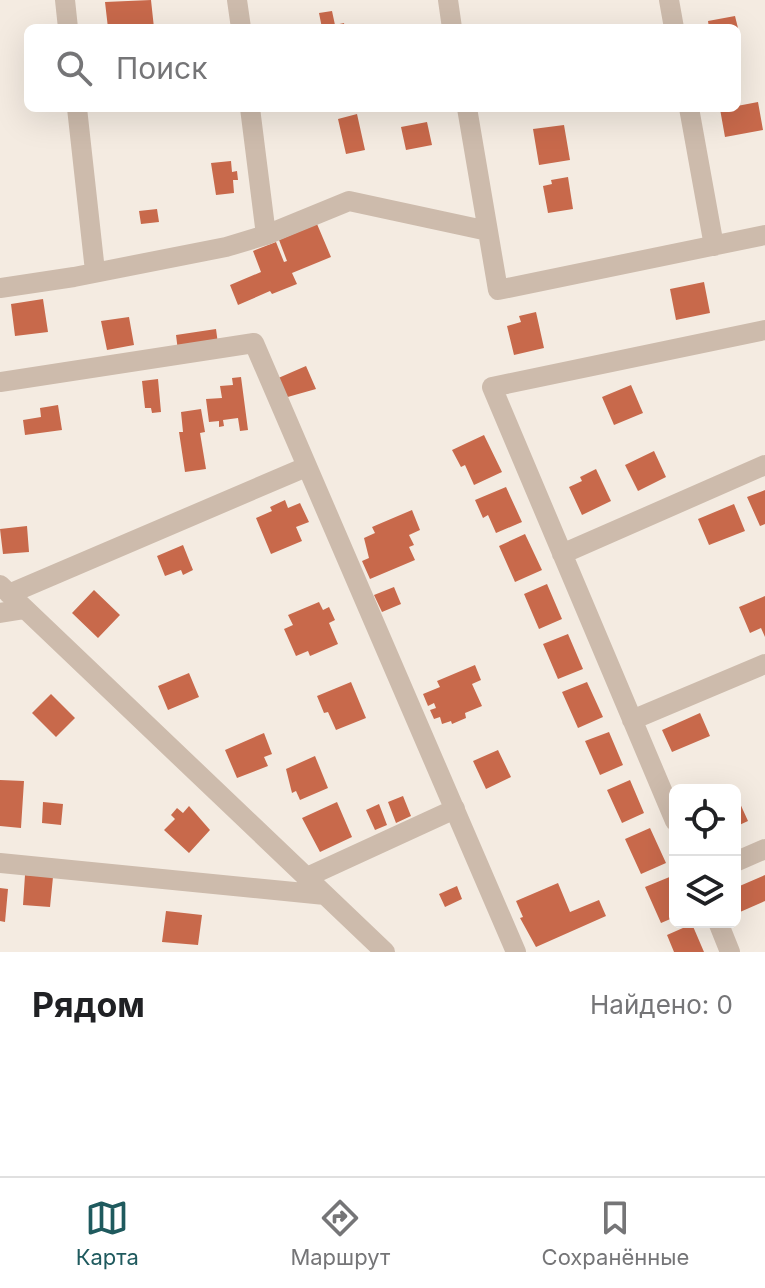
<!DOCTYPE html>
<html lang="ru">
<meta charset="utf-8">
<style>
:root{--surface:#fff;--page:#f2f2f2;--text:#202124;--muted:#757577;--line:#e0e0e0;--accent:#1f5a5e}
body{margin:0;font-family:Inter,sans-serif;background:var(--page);color:var(--text)}
.controls{position:absolute;right:24px;bottom:24px;display:grid;overflow:hidden;border-radius:12px;box-shadow:0 8px 32px #0002}
.controls button{width:72px;height:72px;display:grid;place-items:center;padding:0;border:0;border-bottom:2px solid var(--line);background:var(--surface);color:var(--text);font:40px sans-serif}
.list{margin:0;padding:0;list-style:none}
h2{display:flex;justify-content:space-between;align-items:center;height:104px;margin:0;padding:0 32px;font-size:34px}
h2 small{font-size:26px;font-weight:400;color:var(--muted)}
.icon{flex:none;width:44px;height:44px;fill:none;stroke:currentColor;stroke-width:2;stroke-linecap:round;stroke-linejoin:round}
.map{position:relative;flex:none;width:765px;height:952px;overflow:hidden}
.search{position:absolute;background:var(--surface);box-shadow:0 8px 32px #0002;left:24px;right:24px;top:24px;height:88px;display:flex;align-items:center;gap:20px;box-sizing:border-box;padding:0 28px;border-radius:12px;color:var(--muted);font-size:30px}
.sheet{height:224px;background:var(--surface)}
nav{display:flex;justify-content:space-around;align-items:center;box-sizing:border-box;height:112px;border-top:2px solid var(--line);background:var(--surface);font-size:22px;color:var(--muted)}
nav a{display:grid;justify-items:center;gap:4px}
nav .on{color:var(--accent)}
.map>svg:first-child{display:block}
.building{fill:#c8694b}
.lines{fill:none;stroke-linecap:round;stroke-linejoin:round}
.minor{stroke:#cdbbac;stroke-width:20}
</style>
<div class="map">
<svg width="765" height="952" viewBox="0 0 765 952">
<rect width="100%" height="100%" fill="#f4ebe1"/>
<path class="building" d="M151,0L154,28H108L105,2Z
M332,11L335,25L344,23L345,28H322L319,13Z
M735,16L738,28H709L708,21Z
M758,102L763,130L725,137L720,109L737,108V106Z
M357,114L365,150L346,154L338,119Z
M427,122L432,145L406,150L401,127Z
M564,125L570,160L539,165L533,129Z
M231,161L232,172L237,171L238,180H233L234,193L216,195L211,163Z
M568,177L573,209L548,213L543,186L552,184L551,180Z
M157,209L159,222L141,224L139,211Z
M317,224L331,257L292,273L297,284L272,294L270,291L238,305L230,285L261,272L253,251L276,242L284,262L287,261L279,240Z
M704,282L710,313L676,320L670,289Z
M43,299L48,332L15,336L11,304Z
M536,312L544,348L514,355L507,326L521,322L519,316Z
M129,317L134,345L107,350L101,321Z
M216,329L218,344L178,351L176,335Z
M306,366L316,389L284,398L276,379Z
M241,377L248,430L240,431L238,418L223,420L224,426L219,427V421L209,422L206,399L222,398L220,386L233,385L232,378Z
M158,379L161,412L152,413L151,408H145L142,381Z
M631,385L643,413L614,425L602,397Z
M58,405L62,430L25,435L23,420L41,417L40,408Z
M201,409L205,432L200,433L206,469L185,472L179,432H183L181,412Z
M484,435L502,472L474,485L465,465L461,467L452,450Z
M654,451L666,477L638,491L625,465Z
M596,469L611,501L582,515L569,487L582,481L580,477Z
M506,487L522,522L496,533L488,515L483,518L475,500Z
M765,490V524L760,526L747,497Z
M285,500L288,508L300,503L309,522L296,527L302,541L271,554L256,518L272,511L270,507Z
M734,504L745,531L709,545L698,519Z
M412,510L420,530L409,535L414,545L409,547L415,560L370,579L362,561L369,558L364,538L375,533L372,527Z
M27,526L29,552L3,554L0,529Z
M525,534L542,570L515,582L499,546Z
M183,545L193,570L183,575L181,570L165,576L157,556Z
M547,584L562,619L539,629L524,594Z
M394,587L401,604L382,612L374,595Z
M94,590L120,615L98,638L72,613Z
M765,596V637L761,628L750,633L739,607Z
M319,602L323,610L329,607L335,620L329,623L338,644L310,656L308,651L296,656L284,629L293,625L288,615Z
M568,634L583,669L558,679L543,644Z
M475,665L481,680L472,684L482,706L465,713L466,718L452,724L451,721L442,724L440,717L434,719L430,710L436,708L434,703L428,706L423,694L440,687L437,681Z
M189,673L199,697L168,710L158,686Z
M351,682L366,718L336,730L328,712L324,713L317,696Z
M587,682L603,717L578,728L562,692Z
M51,694L75,718L56,737L32,713Z
M700,713L710,736L672,752L662,730Z
M609,732L623,765L600,775L585,741Z
M264,733L272,754L264,757L268,766L237,778L225,750Z
M498,750L511,777L486,789L473,761Z
M315,756L328,788L300,800L296,791L292,793L286,769Z
M0,780L24,781L21,828L0,826Z
M630,780L644,813L622,823L607,790Z
M403,796L411,816L396,823L388,802Z
M738,799L748,821L735,827V801Z
M43,802L63,804L61,825L42,823Z
M337,802L352,837L320,852L302,818Z
M379,804L387,825L375,830L366,810Z
M189,806L210,830L189,853L164,830L175,819L171,815L177,808L183,813Z
M650,828L666,863L641,874L625,839Z
M25,875L53,877L50,907L23,905Z
M765,875V901L740,912L735,900V888Z
M672,876L675,883V917L661,923L645,887Z
M558,883L570,912L599,900L606,916L536,947L520,918L523,917L516,901Z
M457,886L462,899L445,907L439,894Z
M0,888L8,889L5,922L0,921Z
M166,911L202,915L198,945L162,942Z
M692,924L704,952H674L667,935Z"/>
<g class="lines">
<path class="minor" d="M65,0L68,28
M237,0L241,28
M448,0L452,28
M669,0L674,28
M77,108L95,271
M250,108L266,235
M467,108L498,290L765,235
M689,108L714,246
M0,288L74,277L226,247L266,235L349,201L488,231
M0,382L254,343L516,952
M562,554L765,465
M0,585L385,952
M9,594L306,467
M0,613L25,609
M632,720L765,664
M675,821L492,387L765,330
M735,862L765,849
M0,863L325,895
M307,877L455,809
M718,922L730,952"/>
</g>
</svg>
<div class="controls">
<button><svg class="icon" aria-label="locate" viewBox="0 0 24 24"><circle cx="12" cy="12" r="6"/><path d="M12 2v4M12 18v4M2 12h4M18 12h4"/></svg></button>
<button><svg class="icon" aria-label="layers" viewBox="0 0 24 24"><path d="M12 4l9 5-9 5-9-5zM3 14l9 5 9-5"/></svg></button>
</div>
<div class="search"><svg class="icon" aria-label="search" viewBox="0 0 24 24"><circle cx="10" cy="10" r="6"/><path d="M15 15l6 6"/></svg>Поиск</div>
</div>
<section class="sheet">
<h2>Рядом<small>Найдено: 0</small></h2>
<ul class="list">
</ul>
</section>
<nav>
<a class="on"><svg class="icon" aria-label="map" viewBox="0 0 24 24"><path d="M3 6l6-2 6 2 6-2v14l-6 2-6-2-6 2zM9 4v14M15 6v14"/></svg>Карта</a>
<a><svg class="icon" aria-label="directions" viewBox="0 0 24 24"><path d="M12 3l9 9-9 9-9-9zM9 14v-3h6M13 9l2 2-2 2"/></svg>Маршрут</a>
<a><svg class="icon" aria-label="saved" viewBox="0 0 24 24"><path d="M7 4h10v16l-5-4-5 4z"/></svg>Сохранённые</a>
</nav>
